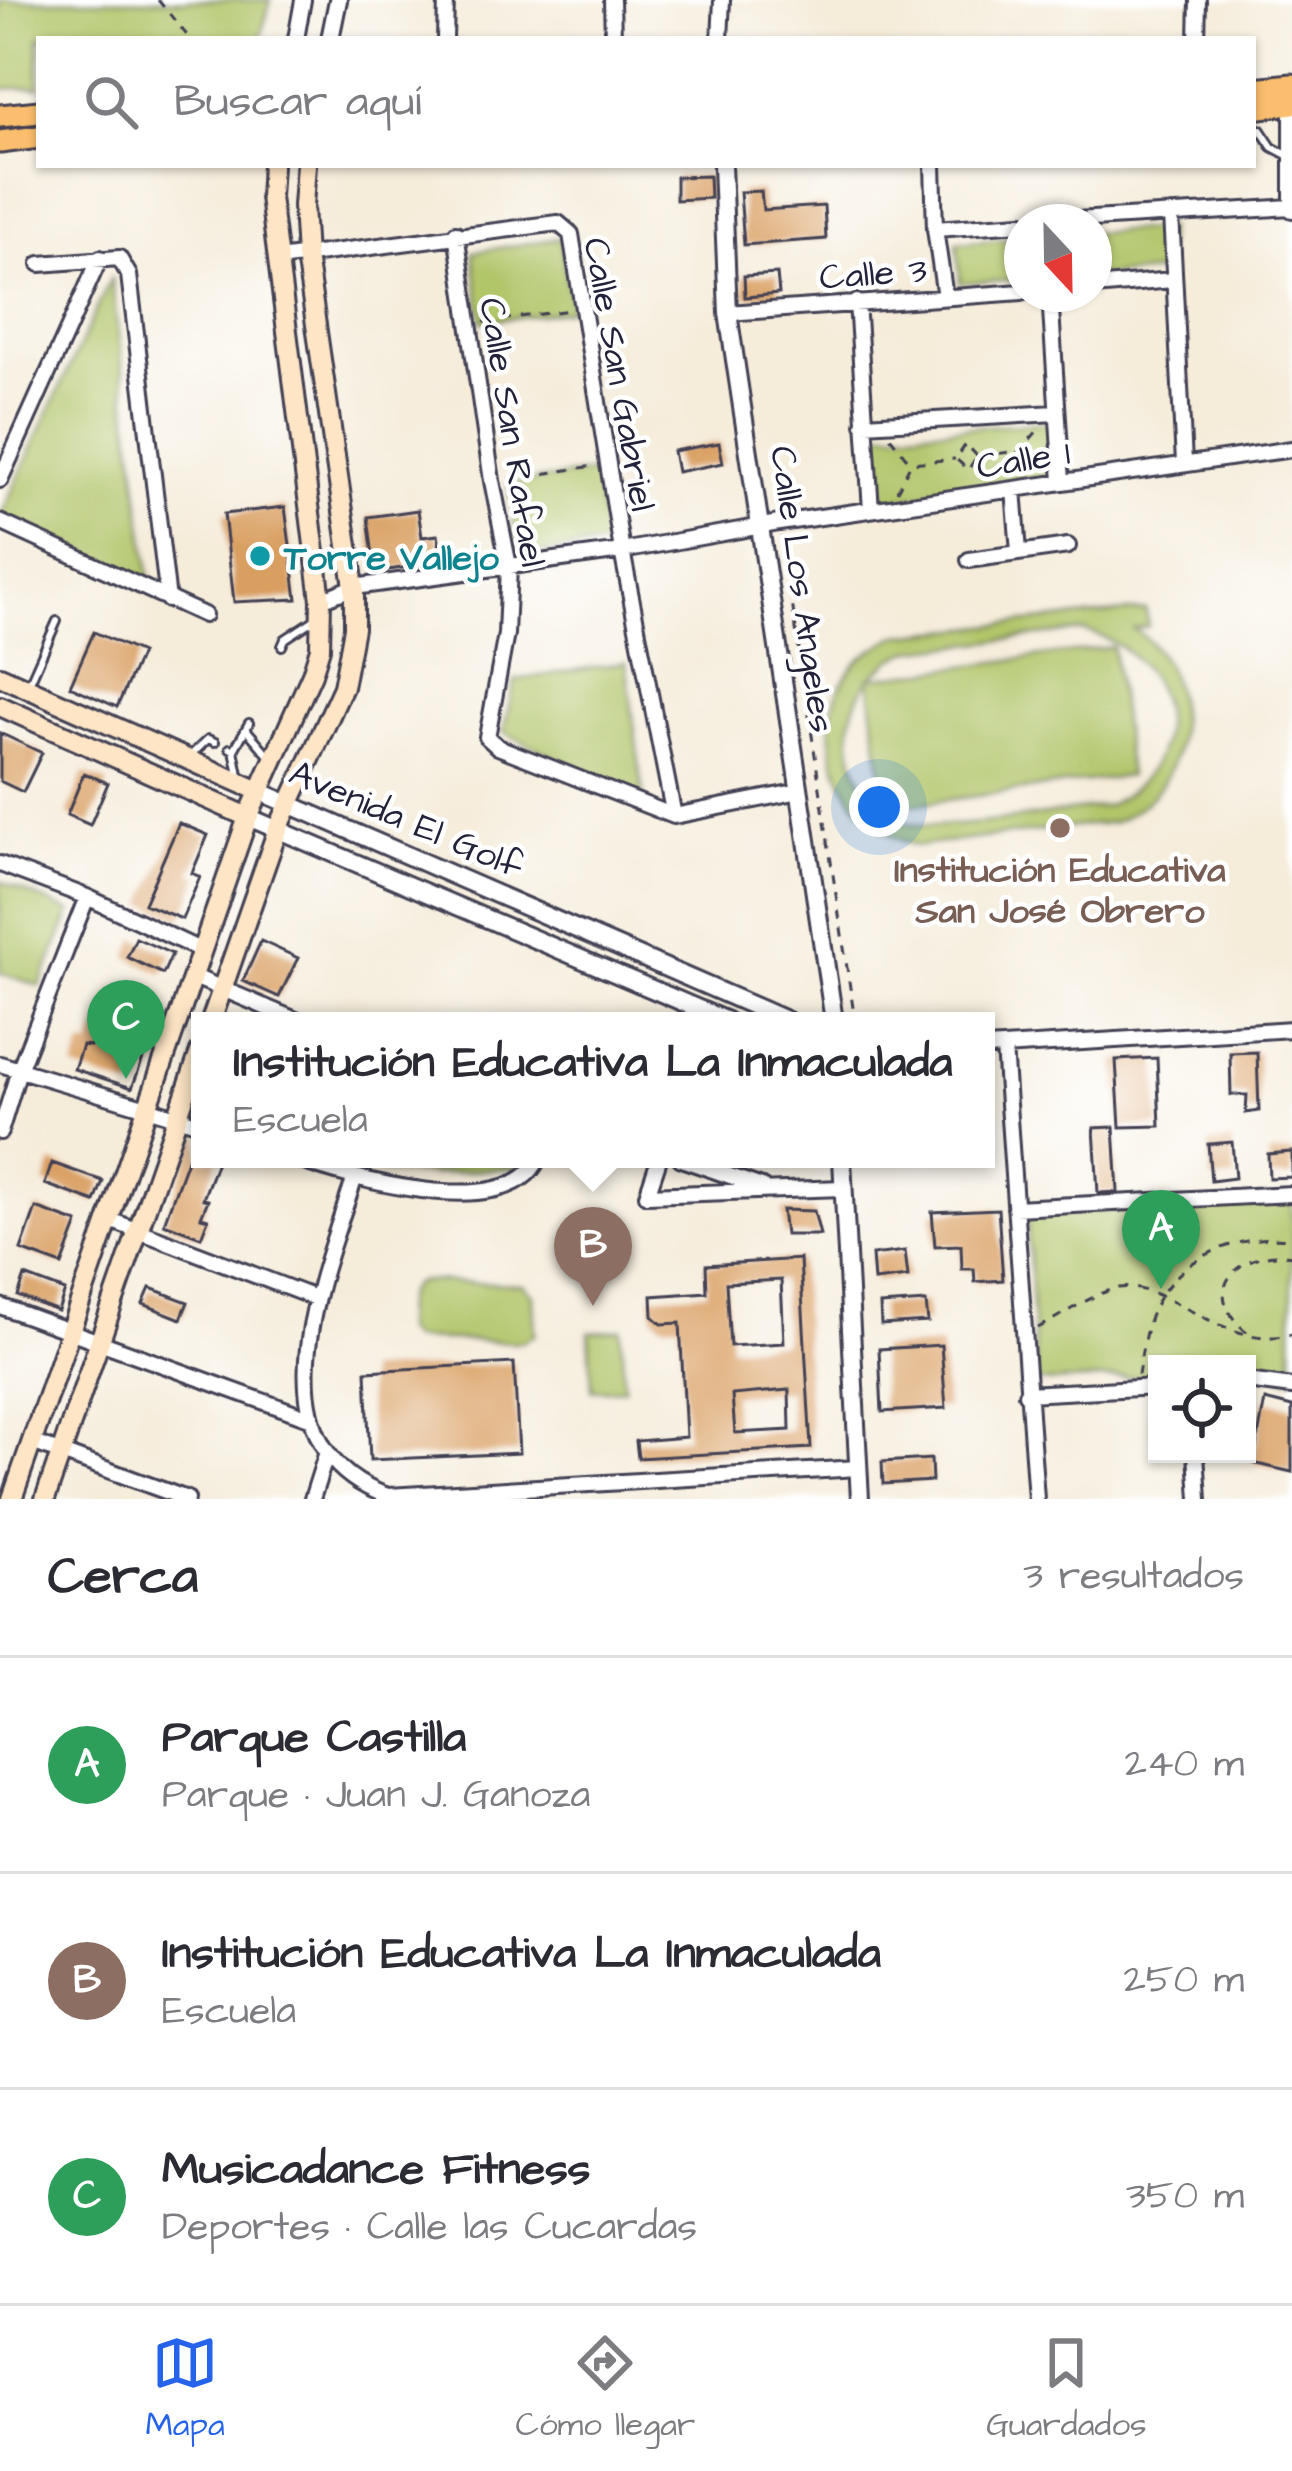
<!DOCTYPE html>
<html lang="es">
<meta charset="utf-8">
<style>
:root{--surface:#fff;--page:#f2f2f3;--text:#2b2b33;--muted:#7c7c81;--line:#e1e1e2;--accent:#2563eb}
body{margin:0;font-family:"Architects Daughter",sans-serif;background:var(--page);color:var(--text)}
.controls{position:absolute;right:36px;bottom:36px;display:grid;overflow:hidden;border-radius:0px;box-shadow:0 3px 9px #0004}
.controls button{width:108px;height:108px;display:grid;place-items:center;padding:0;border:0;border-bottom:3px solid var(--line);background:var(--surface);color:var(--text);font:60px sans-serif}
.compass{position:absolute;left:1004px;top:204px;width:108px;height:108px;border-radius:50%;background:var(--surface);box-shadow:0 3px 9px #0004;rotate:158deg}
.you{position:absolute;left:879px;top:807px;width:42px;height:42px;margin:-30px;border:9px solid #fff;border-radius:50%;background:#1a73e8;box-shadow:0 0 0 18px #1a73e833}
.badge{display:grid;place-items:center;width:78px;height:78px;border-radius:50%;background:var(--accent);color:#fff;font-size:39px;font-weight:700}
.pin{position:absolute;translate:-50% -99px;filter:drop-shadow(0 3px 6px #0008)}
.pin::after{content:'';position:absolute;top:63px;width:42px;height:36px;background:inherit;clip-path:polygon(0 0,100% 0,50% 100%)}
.popup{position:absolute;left:191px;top:1012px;width:804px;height:156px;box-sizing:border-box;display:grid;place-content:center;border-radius:0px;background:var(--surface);filter:drop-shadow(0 3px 9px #0005);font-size:39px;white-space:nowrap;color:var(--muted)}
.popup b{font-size:45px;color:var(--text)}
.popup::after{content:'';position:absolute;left:50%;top:100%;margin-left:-24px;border:24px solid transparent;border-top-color:var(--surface)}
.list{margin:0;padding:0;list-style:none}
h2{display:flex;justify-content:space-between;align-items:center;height:156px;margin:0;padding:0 48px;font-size:51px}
h2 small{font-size:39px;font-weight:400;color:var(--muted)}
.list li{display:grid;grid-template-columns:78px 1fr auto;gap:36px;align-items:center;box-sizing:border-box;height:216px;padding:0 48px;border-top:3px solid var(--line)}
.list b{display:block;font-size:45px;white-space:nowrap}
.list p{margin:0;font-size:39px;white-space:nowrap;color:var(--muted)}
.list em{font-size:39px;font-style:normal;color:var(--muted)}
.icon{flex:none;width:66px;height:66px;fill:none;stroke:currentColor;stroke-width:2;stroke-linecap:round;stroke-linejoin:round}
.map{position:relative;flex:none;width:1292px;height:1499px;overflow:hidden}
.search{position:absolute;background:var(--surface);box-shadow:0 3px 9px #0004;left:36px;right:36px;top:36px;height:132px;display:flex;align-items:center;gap:30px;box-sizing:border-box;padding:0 42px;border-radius:0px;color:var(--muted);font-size:45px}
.sheet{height:804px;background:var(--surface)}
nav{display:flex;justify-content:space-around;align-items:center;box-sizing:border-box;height:168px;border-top:3px solid var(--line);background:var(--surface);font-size:33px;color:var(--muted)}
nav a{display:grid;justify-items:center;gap:6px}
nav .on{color:var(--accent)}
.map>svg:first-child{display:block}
.green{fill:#b1c569;stroke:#6a7452;stroke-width:3;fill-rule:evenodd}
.building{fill:#d99f60;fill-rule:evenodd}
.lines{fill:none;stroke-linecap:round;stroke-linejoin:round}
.service-casing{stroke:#424053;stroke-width:12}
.minor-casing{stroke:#424053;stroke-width:20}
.tertiary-casing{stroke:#424053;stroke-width:22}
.secondary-casing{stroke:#424053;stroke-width:24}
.primary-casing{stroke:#424053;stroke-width:27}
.path{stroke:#424053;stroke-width:3;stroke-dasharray:9 9;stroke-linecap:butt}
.service{stroke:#fff;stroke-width:6}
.minor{stroke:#fff;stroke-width:14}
.tertiary{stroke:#fff;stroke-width:16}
.secondary{stroke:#fde5c5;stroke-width:18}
.primary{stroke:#fbbe6e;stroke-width:21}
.culture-dot{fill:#0f9aa8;stroke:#fff;stroke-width:4.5}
.education-dot{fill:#8d6e63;stroke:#fff;stroke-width:4.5}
.labels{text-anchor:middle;stroke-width:9;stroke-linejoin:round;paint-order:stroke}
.street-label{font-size:36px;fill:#22223b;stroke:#fff}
.culture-label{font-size:36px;font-weight:bold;fill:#0d838f;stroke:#fff;text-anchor:start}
.education-label{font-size:36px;font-weight:bold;fill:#785e54;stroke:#fff}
</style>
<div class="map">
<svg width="1292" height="1499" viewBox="0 0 1292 1499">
<rect width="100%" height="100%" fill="#fff"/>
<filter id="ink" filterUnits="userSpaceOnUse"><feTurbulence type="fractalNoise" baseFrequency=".00833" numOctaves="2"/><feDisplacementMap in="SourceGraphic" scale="24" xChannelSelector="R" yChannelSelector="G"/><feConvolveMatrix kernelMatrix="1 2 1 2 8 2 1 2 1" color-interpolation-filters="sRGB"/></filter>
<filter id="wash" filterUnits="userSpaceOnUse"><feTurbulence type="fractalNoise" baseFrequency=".004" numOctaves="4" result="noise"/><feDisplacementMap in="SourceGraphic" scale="48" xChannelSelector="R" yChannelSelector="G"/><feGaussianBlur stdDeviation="2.7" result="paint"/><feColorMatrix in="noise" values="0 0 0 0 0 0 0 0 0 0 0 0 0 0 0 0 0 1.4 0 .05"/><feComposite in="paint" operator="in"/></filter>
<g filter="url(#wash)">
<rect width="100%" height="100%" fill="#f5ecda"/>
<path class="green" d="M0,0H271L260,39H39V87L0,89Z
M1167,228L1164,272L1094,276V233Z
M560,238L571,310L482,322L473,252Z
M1022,238V280L960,283L957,243Z
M111,278L150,580L0,517Z
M1051,422L1055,476L884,501L877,433Z
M595,472L605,545L519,556L508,484Z
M1146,610L1148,626L1134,629C1185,662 1195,749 1154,794C1143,806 1129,814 1115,822L919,846C846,829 801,730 853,667C865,652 882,644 899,635ZM1084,631C1176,655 1196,763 1106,806C1066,811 934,835 904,822C878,812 861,785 854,759C847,731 851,703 869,680L886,808L1129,776L1113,647L870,678L891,660L912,650Z
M626,662L644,800L503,732L515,680Z
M0,881L71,912L40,986L0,973Z
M384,1159H522L518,1167L433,1174L380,1171Z
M1292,1200V1378L1247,1372V1364H1157V1376L1036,1383L1027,1215Z
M422,1281L523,1284L533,1295L535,1334L522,1342L411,1339L403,1330C404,1311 400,1286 422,1281Z
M621,1329L624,1388L592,1390L589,1332Z"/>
<g id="blocks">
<path class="building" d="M709,176L710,198L676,200V177Z
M761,191L763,210L824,206L826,239L744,245L740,192Z
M777,274L779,294L745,297L744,276Z
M719,443L723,463L677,472L673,451Z
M285,507L297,599L234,602L224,514Z
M418,510L422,537L438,535L442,562L375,572L368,517Z
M94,632L141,653L117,707L70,686Z
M0,733L42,753L23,792L0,781Z
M84,773L108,783L90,825L67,815Z
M179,823L208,835L192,873L200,877L182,919L144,904Z
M136,938L172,954L163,974L127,957Z
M261,941L298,958L279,997L243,981Z
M108,1002L157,1021L132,1088L74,1069L82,1045L90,1046Z
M1257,1052L1259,1111L1246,1113L1247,1095H1231L1230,1053Z
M1157,1058L1160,1126L1120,1127L1116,1060Z
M1114,1127L1118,1192L1098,1193L1094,1128Z
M196,1135H200V1159H218L203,1199L208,1200L201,1217L208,1219L201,1237L164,1223Z
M1232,1142L1235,1178L1211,1181L1208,1144Z
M1292,1152V1177L1269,1178L1268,1154Z
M52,1163L103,1181L95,1202L45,1184Z
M36,1208L78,1223L62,1265L21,1250Z
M998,1209L1003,1280L975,1282L974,1269H962L961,1245L935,1246L932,1212Z
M782,1210L814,1211L820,1235H785Z
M905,1251L908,1277L874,1281L872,1255Z
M800,1259L811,1448L638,1458L636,1441L686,1437L680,1323L662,1324L653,1316L652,1296L707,1292L706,1265ZM781,1280L784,1343L730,1346L726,1283ZM789,1390L790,1430L735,1433L732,1395Z
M25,1276L65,1291L58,1311L18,1296Z
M150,1288L188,1302L181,1319L143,1304Z
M926,1302L928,1322L881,1325L880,1305Z
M941,1345L946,1408L882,1412L879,1349Z
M514,1363L519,1453L370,1460L366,1371Z
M1265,1400L1292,1407V1472L1253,1463Z
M931,1459L932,1481L883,1484L882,1462Z"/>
</g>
</g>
<g filter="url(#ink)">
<use href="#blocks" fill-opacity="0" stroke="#424053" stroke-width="3"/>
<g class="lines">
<defs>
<path id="service" d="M1253,129H1260L1272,147L1289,156
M282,646L285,639L314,620
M29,684L57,621
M246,729L271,758
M230,748L234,750L240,779
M234,750L249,723
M190,756L208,739L215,742"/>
<path id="minor" d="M612,0L613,39
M296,39L303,0
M445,39L446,0
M720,39L722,0
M1197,39L1198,0
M1292,96V210
M933,165L935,229L945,297
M1171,214L1184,463
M1042,222L1292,207
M935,229L1022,223
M456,233L492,481L509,566L506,634L487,737L498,747L674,816L800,791
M278,259L558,223L571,234L622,551L674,816
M40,264L119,258L129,275L168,600
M1094,287L1172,280
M1050,294L1062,482
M857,302L871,510
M728,313L1022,292
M864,424L1056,413
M0,480L100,258
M1014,489L1019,552
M0,522L204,615
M969,560L1068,546
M321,600L354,587L622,551L779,523L1292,449
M0,864L87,897L200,950
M192,976L298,1021
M986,1048L1292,1029
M1004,1048L1036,1499
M0,1064L200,1124
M0,1132L19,1070L87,897
M296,1159C348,1178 509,1224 538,1159
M659,1159L647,1195L843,1188
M681,1159L762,1187
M354,1180C322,1276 250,1448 388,1496L858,1468
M1015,1208L1292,1194
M110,1220L315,1298
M0,1306L312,1419
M1247,1381L1292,1387
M1026,1394L1157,1387
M32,1442L187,1499
M1196,1454L1199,1499
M312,1499L327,1452"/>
<path id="tertiary" d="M330,39L338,0
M722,165L728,313L834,1021
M259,791L788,1021
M248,817L727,1021
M842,1159L860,1499"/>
<path id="secondary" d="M0,676L259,791
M0,706L248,817
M211,1021L278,829L343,687L354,628V587L306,256L303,206L306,165
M12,1499L248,817L312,674L320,648L321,600L270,197L272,165
M45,1499L200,1052"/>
<path id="primary" d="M1253,89L1292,85
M1253,108L1292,103
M0,116L39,112
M0,142L39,137"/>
</defs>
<use href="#service" class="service-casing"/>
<use href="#minor" class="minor-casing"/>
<use href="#tertiary" class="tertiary-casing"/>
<use href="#secondary" class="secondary-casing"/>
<use href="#primary" class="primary-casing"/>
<path class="path" d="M158,0L190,39
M484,322L570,310
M890,437L910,462
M1021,452L1040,470
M977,456L966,444L956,459L968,470L977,456L1020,451L1039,429
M509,479L594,466
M897,491L911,463L955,459
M782,536L855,1021
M1038,1328C1061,1316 1088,1297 1114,1289C1164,1276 1225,1353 1292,1334
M1247,1332C1196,1291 1239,1248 1292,1256
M1138,1375C1141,1357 1144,1338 1149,1320C1169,1261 1233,1233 1292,1239"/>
<use href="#service" class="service"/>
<use href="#minor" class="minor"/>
<use href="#tertiary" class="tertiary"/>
<use href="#secondary" class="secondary"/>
<use href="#primary" class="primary"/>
</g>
</g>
<circle class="culture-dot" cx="260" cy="556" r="12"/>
<circle class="education-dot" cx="1060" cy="828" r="12"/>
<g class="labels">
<g class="street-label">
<text transform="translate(873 272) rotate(-4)" y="13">Calle 3</text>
<text transform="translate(621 374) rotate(80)" y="13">Calle San Gabriel</text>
<text transform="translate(514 432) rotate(81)" y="13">Calle San Rafael</text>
<text transform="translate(1023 458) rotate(-9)" y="13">Calle 1</text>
<text transform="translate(804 589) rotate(82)" y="13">Calle Los Angeles</text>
<text transform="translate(407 818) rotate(23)" y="13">Avenida El Golf</text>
</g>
<g class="culture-label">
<text x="284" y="569">Torre Vallejo</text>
</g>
<g class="education-label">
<text x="1060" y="881">Institución Educativa<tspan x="1060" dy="41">San José Obrero</tspan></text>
</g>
</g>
</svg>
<div class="controls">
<button><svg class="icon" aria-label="locate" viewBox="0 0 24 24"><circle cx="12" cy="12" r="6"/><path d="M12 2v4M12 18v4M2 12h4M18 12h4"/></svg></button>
</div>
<svg class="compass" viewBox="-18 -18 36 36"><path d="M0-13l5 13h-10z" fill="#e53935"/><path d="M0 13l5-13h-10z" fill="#7c7c81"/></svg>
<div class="you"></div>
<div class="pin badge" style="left:1161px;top:1289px;background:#2e9e5b">A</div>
<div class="pin badge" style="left:593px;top:1306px;background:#8d6e63">B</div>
<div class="popup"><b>Institución Educativa La Inmaculada</b>Escuela</div>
<div class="pin badge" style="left:126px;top:1079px;background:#2e9e5b">C</div>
<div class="search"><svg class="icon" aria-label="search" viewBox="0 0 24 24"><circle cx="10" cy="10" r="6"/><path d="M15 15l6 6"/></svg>Buscar aquí</div>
</div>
<section class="sheet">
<h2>Cerca<small>3 resultados</small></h2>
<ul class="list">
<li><span class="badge" style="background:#2e9e5b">A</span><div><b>Parque Castilla</b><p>Parque · Juan J. Ganoza</p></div><em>240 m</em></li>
<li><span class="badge" style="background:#8d6e63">B</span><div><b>Institución Educativa La Inmaculada</b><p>Escuela</p></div><em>250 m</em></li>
<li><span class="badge" style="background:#2e9e5b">C</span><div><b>Musicadance Fitness</b><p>Deportes · Calle las Cucardas</p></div><em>350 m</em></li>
</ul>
</section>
<nav>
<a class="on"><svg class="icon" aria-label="map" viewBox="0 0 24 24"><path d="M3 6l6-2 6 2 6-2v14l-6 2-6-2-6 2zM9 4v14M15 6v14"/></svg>Mapa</a>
<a><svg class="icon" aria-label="directions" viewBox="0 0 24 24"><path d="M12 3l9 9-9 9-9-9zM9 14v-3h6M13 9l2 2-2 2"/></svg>Cómo llegar</a>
<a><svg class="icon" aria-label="saved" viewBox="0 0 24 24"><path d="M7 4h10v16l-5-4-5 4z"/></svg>Guardados</a>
</nav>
